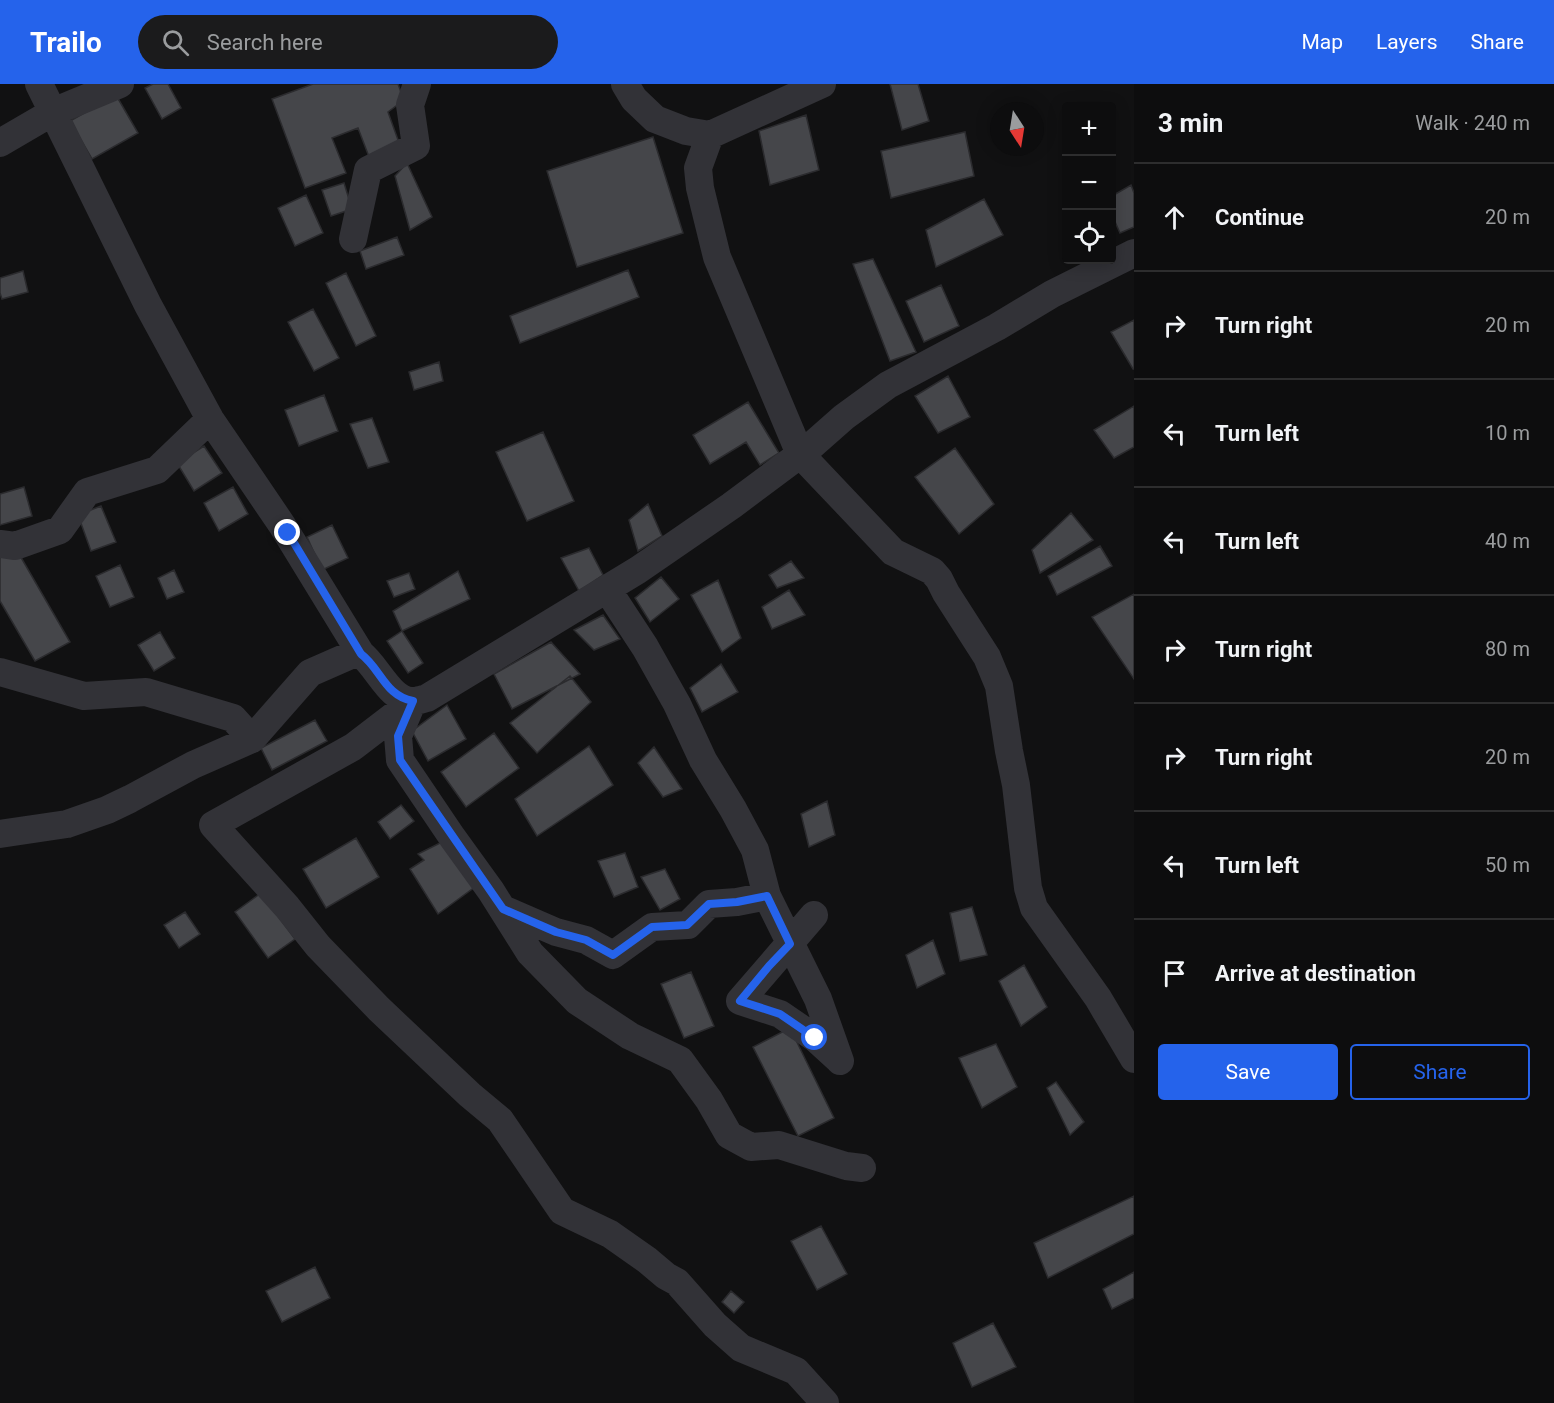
<!DOCTYPE html>
<meta charset="utf-8">
<style>
:root{--surface:#0d0d0e;--page:#1b1b1c;--text:#f1f3f6;--muted:#9a9c9e;--line:#2d2d2e;--accent:#2563eb}
body{margin:0;font-family:Roboto,sans-serif;background:var(--page);color:var(--text)}
.controls{position:absolute;right:18px;top:18px;display:grid;overflow:hidden;border-radius:6px;box-shadow:0 3px 15px #0003}
.controls button{width:54px;height:54px;display:grid;place-items:center;padding:0;border:0;border-bottom:2px solid var(--line);background:var(--surface);color:var(--text);font:30px sans-serif}
.compass{position:absolute;left:990px;top:18px;width:54px;height:54px;border-radius:50%;background:var(--surface);box-shadow:0 3px 15px #0003;rotate:168deg}
.stop{position:absolute;width:18px;height:18px;margin:-14px;border:4px solid #2563eb;border-radius:50%;background:#fff}
.stop.end{background:#2563eb;border-color:#fff;box-shadow:0 2px 6px #0008}
.list{margin:0;padding:0;list-style:none}
h2{display:flex;justify-content:space-between;align-items:center;height:78px;margin:0;padding:0 24px;font-size:26px}
h2 small{font-size:20px;font-weight:400;color:var(--muted)}
.list li{display:grid;grid-template-columns:39px 1fr auto;gap:18px;align-items:center;box-sizing:border-box;height:108px;padding:0 24px;border-top:2px solid var(--line)}
.list b{display:block;font-size:22px;white-space:nowrap}
.list em{font-size:20px;font-style:normal;color:var(--muted)}
.actions{display:flex;gap:12px;padding:18px 24px}
.actions a{flex:1;padding:14px 0;border:2px solid var(--accent);border-radius:6px;text-align:center;font-size:21px;color:var(--accent)}
.actions .main{background:var(--accent);color:#fff}
.icon{flex:none;width:33px;height:33px;fill:none;stroke:currentColor;stroke-width:2;stroke-linecap:round;stroke-linejoin:round}
.map{position:relative;flex:none;width:1134px;height:1319px;overflow:hidden}
header{display:flex;align-items:center;gap:36px;box-sizing:border-box;height:84px;padding:0 30px;background:var(--accent);color:#fff}
header strong{font-size:28px}
nav{display:flex;gap:33px;margin-inline-start:auto;font-size:21px}
.search{width:420px;height:54px;background:var(--page);display:flex;align-items:center;gap:15px;box-sizing:border-box;padding:0 21px;border-radius:33px;color:var(--muted);font-size:22px}
main{display:flex}
aside{flex:1;background:var(--surface)}
.map>svg:first-child{display:block}
.building{fill:#45464a;stroke:#2b2b2e;stroke-width:1.5}
.lines{fill:none;stroke-linecap:round;stroke-linejoin:round}
.minor{stroke:#323237;stroke-width:28}
.route{stroke:#2563eb;stroke-width:8}
</style>
<header>
<strong>Trailo</strong>
<div class="search"><svg class="icon" aria-label="search" viewBox="0 0 24 24"><circle cx="10" cy="10" r="6"/><path d="M15 15l6 6"/></svg>Search here</div>
<nav><a>Map</a><a>Layers</a><a>Share</a></nav>
</header>
<main>
<div class="map">
<svg width="1134" height="1319" viewBox="0 0 1134 1319">
<rect width="100%" height="100%" fill="#111112"/>
<path class="building" d="M153,0H168L181,24L162,35L145,4Z
M313,0H398L404,16L388,28L402,67L371,78L358,44L332,54L346,89L305,104L272,15Z
M890,0H918L929,37L902,46Z
M116,11L138,49L92,75L70,37Z
M806,31L819,86L770,101L759,47Z
M965,48L974,92L891,114L881,67Z
M653,53L683,149L577,183L547,87Z
M407,79L432,133L410,146L395,92Z
M344,99L352,125L331,132L322,106Z
M1131,101L1134,109V143L1120,149L1112,131V112Z
M306,111L323,149L295,162L278,124Z
M984,115L1003,151L936,183L926,146Z
M397,153L404,171L366,185L360,167Z
M873,175L916,268L890,277L853,180Z
M628,186L639,213L520,259L510,232Z
M23,187L28,208L2,215L0,209V194Z
M346,189L376,252L356,262L326,199Z
M941,201L959,242L924,258L906,217Z
M313,225L339,274L314,287L288,238Z
M1134,236V285H1133L1111,248Z
M439,278L443,297L414,306L409,288Z
M948,292L970,333L938,349L915,312Z
M324,311L338,347L299,362L285,326Z
M748,318L779,369L760,381L746,358L710,380L693,351Z
M1134,322V363L1114,374L1094,346Z
M372,334L389,378L368,384L350,340Z
M543,348L574,417L527,437L496,368Z
M204,362L222,389L194,407L177,379Z
M955,364L994,420L959,450L915,393Z
M24,403L32,432L0,441V410Z
M233,403L248,430L219,447L204,419Z
M648,420L662,452L638,467L629,436Z
M101,422L116,458L91,467L78,431Z
M1071,429L1093,456L1040,489L1032,466Z
M332,441L348,474L322,486L307,453Z
M1100,462L1112,482L1057,511L1048,492Z
M15,463L70,558L35,577L0,517V472Z
M589,464L603,491L579,507L561,474Z
M791,477L804,494L777,504L769,491Z
M120,481L134,513L110,523L96,492Z
M174,486L184,508L167,515L158,494Z
M458,487L470,515L402,547L393,527Z
M409,489L415,505L394,513L387,497Z
M661,493L679,515L650,538L635,514Z
M718,496L741,554L722,568L691,511Z
M789,506L805,531L772,545L762,523Z
M1134,510V595L1092,533Z
M603,531L620,555L594,566L574,546Z
M402,547L423,579L408,589L387,557Z
M160,548L175,574L154,587L138,561Z
M551,558L580,590L512,625L494,590Z
M721,580L738,608L702,628L690,604Z
M570,592L591,618L537,669L510,639Z
M447,621L466,655L428,677L412,647Z
M315,636L327,657L272,686L261,664Z
M494,649L519,684L466,723L441,688Z
M589,662L613,701L537,752L515,715Z
M654,663L682,705L663,713L638,679Z
M827,717L835,751L809,763L801,730Z
M401,721L414,737L390,755L378,738Z
M452,753L479,800L438,830L410,785L424,776L418,770Z
M356,754L379,793L326,824L303,785Z
M625,769L638,803L614,813L598,777Z
M665,785L680,815L660,826L641,793Z
M261,809L295,855L268,874L235,828Z
M972,823L987,871L960,877L950,829Z
M185,828L200,850L179,864L164,841Z
M933,856L945,890L917,904L906,871Z
M1024,881L1047,923L1021,942L999,897Z
M691,888L714,942L684,954L661,900Z
M790,944L834,1034L798,1052L753,963Z
M996,960L1017,1003L982,1024L959,974Z
M1056,998L1084,1038L1070,1051L1047,1004Z
M1134,1112V1150L1048,1194L1034,1159Z
M821,1142L847,1190L817,1206L791,1157Z
M315,1183L330,1214L282,1238L266,1207Z
M1134,1188V1214L1112,1225L1103,1205Z
M731,1207L744,1218L734,1229L722,1218Z
M993,1239L1016,1283L972,1303L953,1259Z"/>
<g class="lines">
<path class="minor" d="M39,0L148,221L210,335L282,441L361,570
M625,0L634,15L655,35L686,47L710,51L822,0
M710,51L698,84L700,104L717,173L800,370L893,468L932,487L939,495L946,509L987,573L999,602L1009,667L1016,701L1028,804L1034,824L1098,914L1134,975
M0,59L53,28L120,0
M353,155L368,86L416,62L410,21L417,0
M0,460L15,462L60,446L87,408L157,386L210,335
M607,505L645,563L677,620L703,676L733,725L755,766L767,812
M0,588L84,612L146,608L233,634L252,655
M413,617L353,663L213,741L287,823L318,862L379,925L470,1011L500,1036L562,1127L610,1150L647,1176L666,1192L677,1198L715,1241L741,1264L796,1287L825,1319
M412,619L398,652L400,676L452,753L491,807L530,869L577,917L630,952L680,976L709,1016L729,1051L751,1063L779,1061L846,1082L862,1084
M0,750L67,740L107,726L130,715L193,681L252,655L310,589L351,571L361,570C377,582 391,618 413,617C418,617 423,615 427,614L638,486L731,422L810,363L844,333L888,301L997,243L1052,210L1134,169
M503,825L556,848L586,856L613,871L652,843L688,841L709,820L737,818L767,812L818,915L840,977
M814,831L740,917L780,930L815,954L838,975"/>
</g>
<g class="lines">
<path class="route" d="M288,449L361,570C381,585 385,612 413,617L398,652L400,676L503,825L556,848L586,856L613,871L652,843L687,841L709,820L737,818L767,812L790,860L769,882L740,917L780,930L815,954"/>
</g>
</svg>
<div class="controls">
<button>+</button>
<button>−</button>
<button><svg class="icon" aria-label="locate" viewBox="0 0 24 24"><circle cx="12" cy="12" r="6"/><path d="M12 2v4M12 18v4M2 12h4M18 12h4"/></svg></button>
</div>
<svg class="compass" viewBox="-18 -18 36 36"><path d="M0-13l5 13h-10z" fill="#e53935"/><path d="M0 13l5-13h-10z" fill="#9a9c9e"/></svg>
<div class="stop" style="left:815px;top:954px"></div>
<div class="stop end" style="left:288px;top:449px"></div>
</div>
<aside>
<h2>3 min<small>Walk · 240 m</small></h2>
<ul class="list">
<li><svg class="icon" aria-label="ahead" viewBox="0 0 24 24"><path d="M12 20V5M6 11l6-6 6 6"/></svg><div><b>Continue</b></div><em>20 m</em></li>
<li><svg class="icon" aria-label="right" viewBox="0 0 24 24"><path d="M7 20v-9h11M14 6l5 5-5 5"/></svg><div><b>Turn right</b></div><em>20 m</em></li>
<li><svg class="icon" aria-label="left" viewBox="0 0 24 24"><path d="M17 20v-9H6M10 6l-5 5 5 5"/></svg><div><b>Turn left</b></div><em>10 m</em></li>
<li><svg class="icon" aria-label="left" viewBox="0 0 24 24"><path d="M17 20v-9H6M10 6l-5 5 5 5"/></svg><div><b>Turn left</b></div><em>40 m</em></li>
<li><svg class="icon" aria-label="right" viewBox="0 0 24 24"><path d="M7 20v-9h11M14 6l5 5-5 5"/></svg><div><b>Turn right</b></div><em>80 m</em></li>
<li><svg class="icon" aria-label="right" viewBox="0 0 24 24"><path d="M7 20v-9h11M14 6l5 5-5 5"/></svg><div><b>Turn right</b></div><em>20 m</em></li>
<li><svg class="icon" aria-label="left" viewBox="0 0 24 24"><path d="M17 20v-9H6M10 6l-5 5 5 5"/></svg><div><b>Turn left</b></div><em>50 m</em></li>
<li><svg class="icon" aria-label="arrive" viewBox="0 0 24 24"><path d="M6 21V4h12l-3 4 3 4H6"/></svg><div><b>Arrive at destination</b></div></li>
</ul>
<div class="actions"><a class="main">Save</a><a>Share</a></div>
</aside>
</main>
